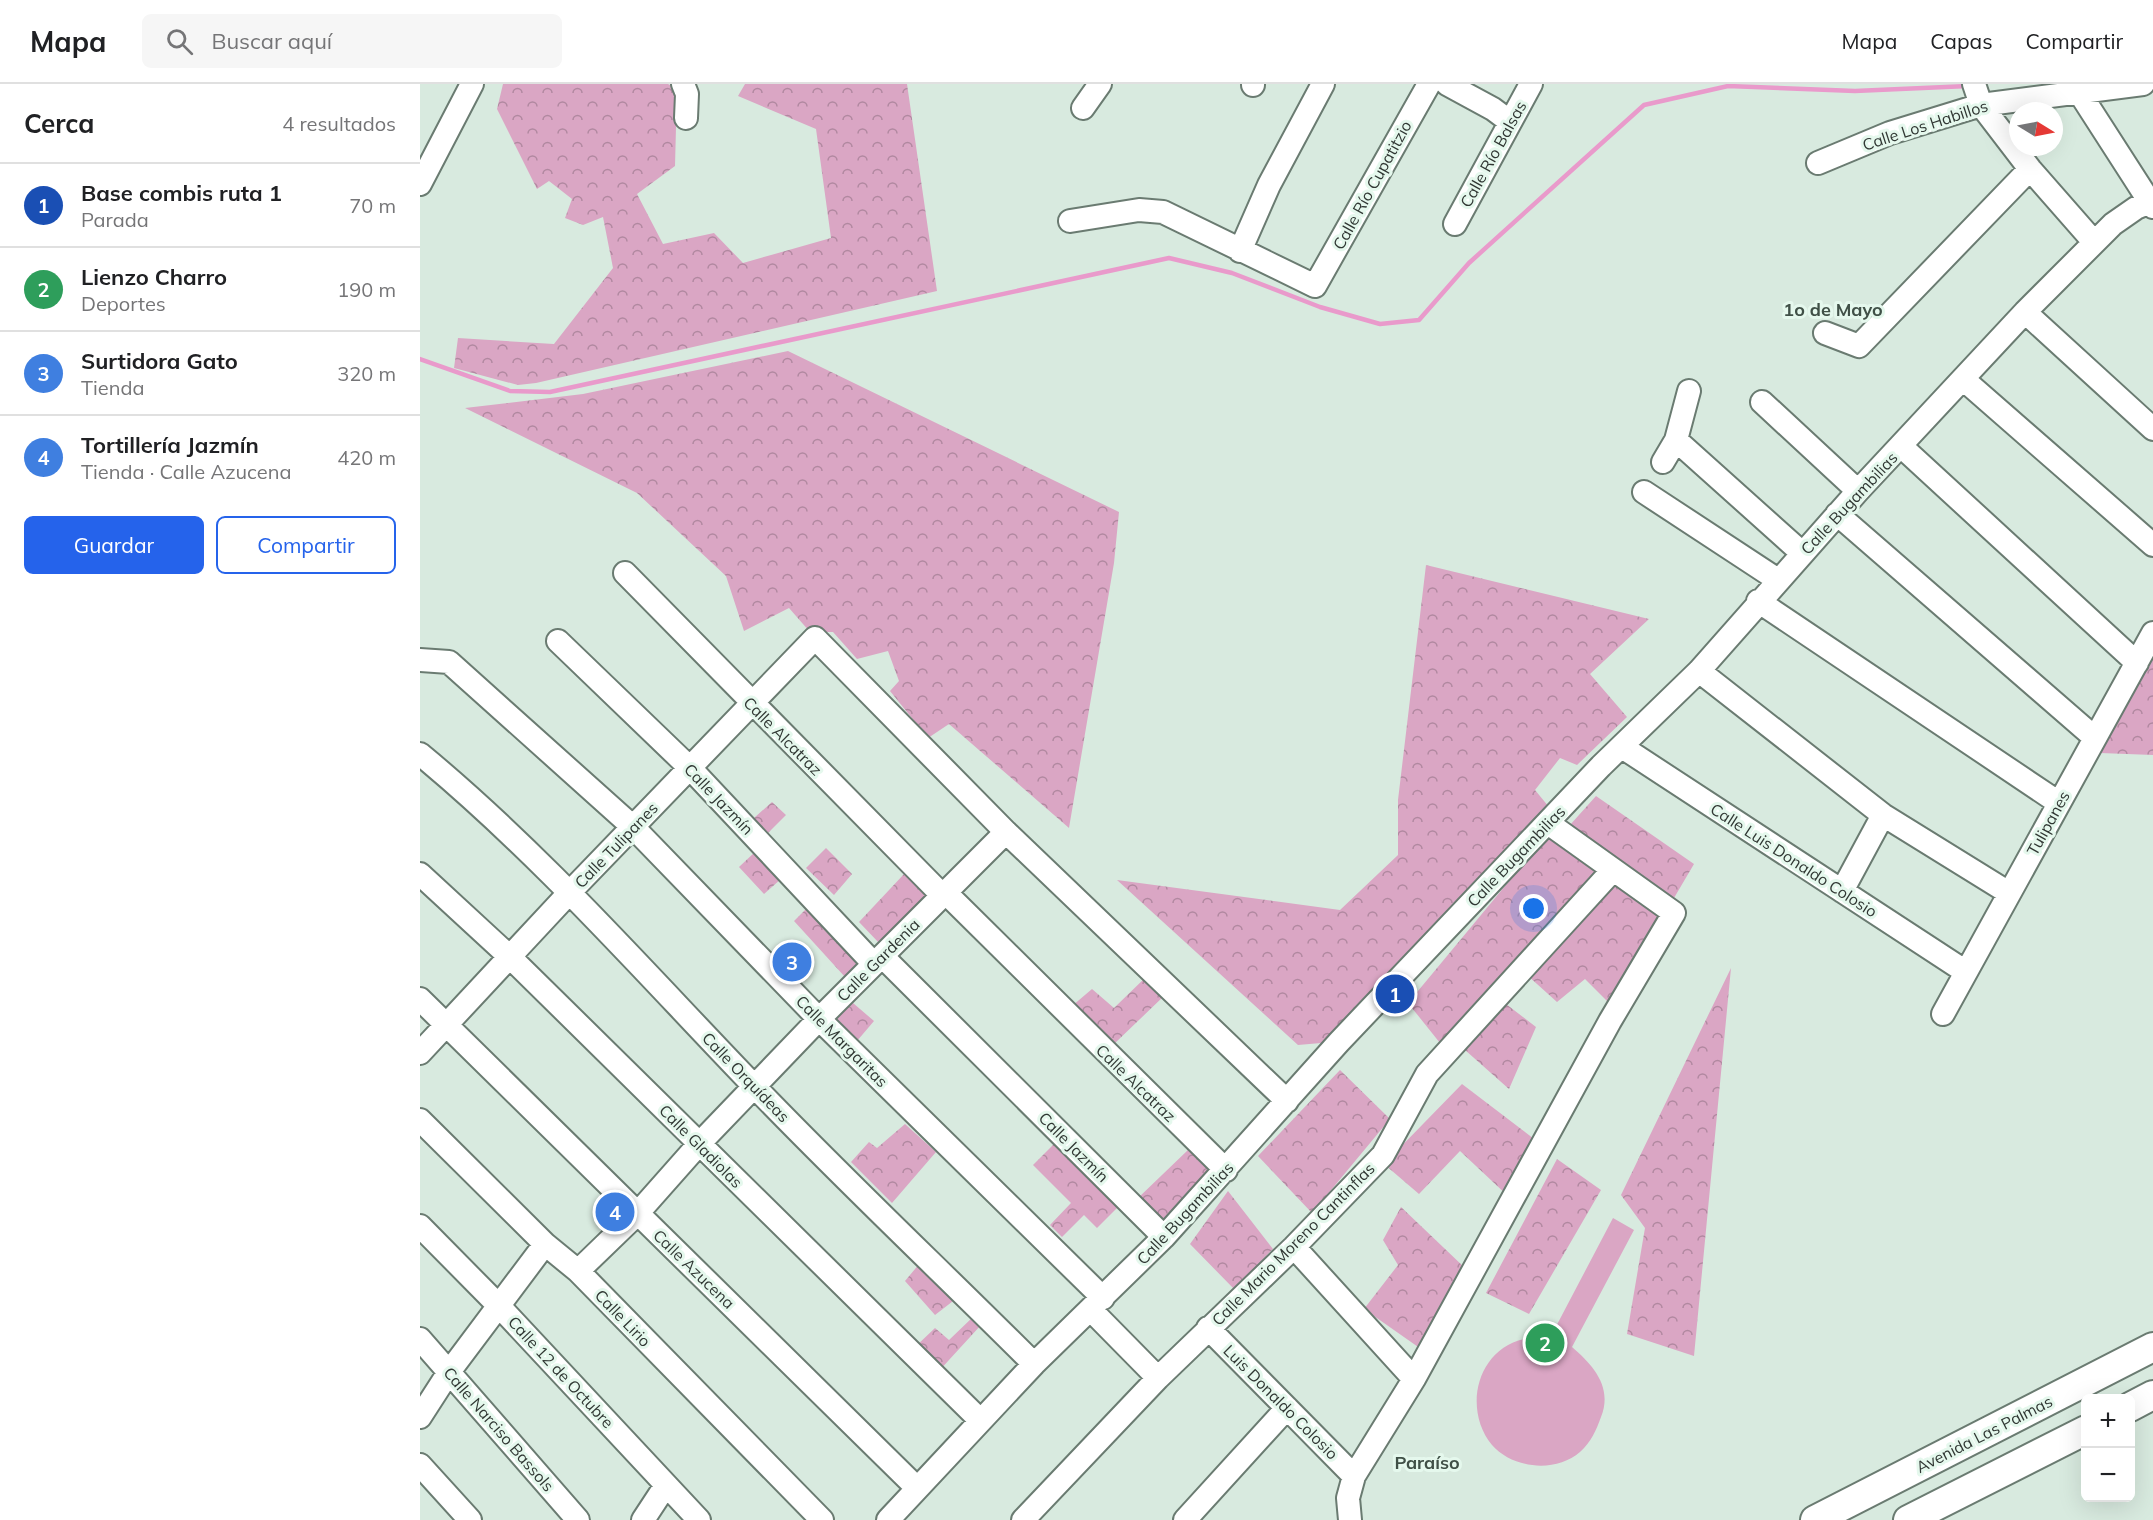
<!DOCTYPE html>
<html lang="es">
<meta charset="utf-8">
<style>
:root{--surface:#fff;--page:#f6f6f6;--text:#202124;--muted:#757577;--line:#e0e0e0;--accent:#2563eb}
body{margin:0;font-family:Mulish,sans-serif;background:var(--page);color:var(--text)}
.controls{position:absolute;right:18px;bottom:18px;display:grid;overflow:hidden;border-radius:9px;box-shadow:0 6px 24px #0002}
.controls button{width:54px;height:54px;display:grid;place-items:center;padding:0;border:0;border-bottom:2px solid var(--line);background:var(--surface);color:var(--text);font:30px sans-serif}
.compass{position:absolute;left:1589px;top:18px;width:54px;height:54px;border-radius:50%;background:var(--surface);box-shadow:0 6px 24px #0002;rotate:100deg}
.you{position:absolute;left:1114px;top:825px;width:21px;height:21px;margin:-15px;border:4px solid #fff;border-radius:50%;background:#1a73e8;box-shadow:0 0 0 9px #1a73e833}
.badge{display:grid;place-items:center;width:39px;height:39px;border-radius:50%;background:var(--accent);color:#fff;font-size:20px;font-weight:700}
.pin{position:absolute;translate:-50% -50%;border:3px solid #fff;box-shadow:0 2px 6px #0006}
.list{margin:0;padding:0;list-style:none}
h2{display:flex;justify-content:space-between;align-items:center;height:78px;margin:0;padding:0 24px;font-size:26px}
h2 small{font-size:20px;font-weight:400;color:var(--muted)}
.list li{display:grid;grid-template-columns:39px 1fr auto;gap:18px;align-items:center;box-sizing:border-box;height:84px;padding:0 24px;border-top:2px solid var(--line)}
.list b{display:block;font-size:22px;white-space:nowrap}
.list p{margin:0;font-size:20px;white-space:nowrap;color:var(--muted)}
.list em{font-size:20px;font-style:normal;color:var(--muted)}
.actions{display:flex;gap:12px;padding:18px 24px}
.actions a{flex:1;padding:14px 0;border:2px solid var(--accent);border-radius:9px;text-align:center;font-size:21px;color:var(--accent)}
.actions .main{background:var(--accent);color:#fff}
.icon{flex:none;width:33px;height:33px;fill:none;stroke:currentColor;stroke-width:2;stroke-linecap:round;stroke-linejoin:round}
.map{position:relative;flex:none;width:1733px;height:1436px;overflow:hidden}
header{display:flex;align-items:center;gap:36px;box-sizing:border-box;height:84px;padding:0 30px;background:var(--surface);border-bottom:2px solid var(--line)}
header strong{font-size:28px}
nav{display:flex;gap:33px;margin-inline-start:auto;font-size:21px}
.search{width:420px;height:54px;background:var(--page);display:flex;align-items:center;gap:15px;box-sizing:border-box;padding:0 21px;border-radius:9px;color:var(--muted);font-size:22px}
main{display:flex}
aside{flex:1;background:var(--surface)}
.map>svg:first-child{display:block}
.forest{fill:url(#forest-crowns)}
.green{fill:#daa6c4}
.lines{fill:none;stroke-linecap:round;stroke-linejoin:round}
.stream{stroke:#e99acb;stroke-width:4.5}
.minor-casing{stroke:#6a7b71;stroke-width:26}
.major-casing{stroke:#6a7b71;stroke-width:32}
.minor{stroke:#fff;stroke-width:22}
.major{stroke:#fff;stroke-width:28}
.labels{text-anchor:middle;stroke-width:6;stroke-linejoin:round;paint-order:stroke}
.street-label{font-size:16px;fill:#303733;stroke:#e5f8ed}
.neighbourhood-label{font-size:18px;font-weight:bold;fill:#405047;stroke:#e5f8ed}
</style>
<header>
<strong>Mapa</strong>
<div class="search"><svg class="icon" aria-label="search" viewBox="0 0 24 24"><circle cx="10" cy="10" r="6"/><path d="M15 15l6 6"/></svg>Buscar aquí</div>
<nav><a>Mapa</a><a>Capas</a><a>Compartir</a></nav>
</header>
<main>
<aside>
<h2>Cerca<small>4 resultados</small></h2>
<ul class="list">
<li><span class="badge" style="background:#1a4fb4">1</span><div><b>Base combis ruta 1</b><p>Parada</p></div><em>70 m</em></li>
<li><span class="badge" style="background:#2e9e5b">2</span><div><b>Lienzo Charro</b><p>Deportes</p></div><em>190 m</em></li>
<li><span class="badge" style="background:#3f7fe0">3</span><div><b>Surtidora Gato</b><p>Tienda</p></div><em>320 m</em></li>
<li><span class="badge" style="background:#3f7fe0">4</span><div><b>Tortillería Jazmín</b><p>Tienda · Calle Azucena</p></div><em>420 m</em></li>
</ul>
<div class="actions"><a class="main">Guardar</a><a>Compartir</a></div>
</aside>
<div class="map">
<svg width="1733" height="1436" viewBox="0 0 1733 1436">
<defs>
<pattern id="forest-crowns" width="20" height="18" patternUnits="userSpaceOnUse" patternTransform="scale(1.5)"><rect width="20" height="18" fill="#daa6c4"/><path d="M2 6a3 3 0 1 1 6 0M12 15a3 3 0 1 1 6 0" fill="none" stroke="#b188a0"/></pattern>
</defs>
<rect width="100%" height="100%" fill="#d8eadf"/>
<path class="forest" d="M83,0H248L257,5L255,82L217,110L243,160L294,149L323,179L411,154L396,45L318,12L325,0H487L517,207L116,299L98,301L34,284L38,254L134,260L193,184L183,133L163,141L145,134L152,115L129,97L117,105L77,25Z
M368,267L699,428L694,479L649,744L529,640L508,654L470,607L479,597L468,567L437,575L413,548H390L369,524L324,547L306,492L217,409L45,324L163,310Z
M1006,481L1229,535L1170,590L1207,633L1157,681L1140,674L1115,706L1129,723L905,965L901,959L878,961L697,796L920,826L978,771V716Z
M1733,573V671L1680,669Z
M1176,712L1274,780L1254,814L1150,741Z
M352,718L366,731L348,749L334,734Z
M1129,749L1181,789L1020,959L988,919Z
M406,764L432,790L414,811L386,784Z
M336,767L361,795L344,810L319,783Z
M485,789L506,812L460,860L439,838Z
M1194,801L1241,834L1194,924L1165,895L1137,918L1107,891Z
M389,822L441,878L425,893L374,837Z
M1311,884L1274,1272L1207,1250L1225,1144L1201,1111Z
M728,891L744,912L694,960L652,922L672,905L694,924Z
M433,919L454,937L437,957L413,937Z
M1086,920L1116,943L1089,1005L1045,966Z
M920,986L970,1035L892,1129L838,1072Z
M1042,1000L1118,1058L1089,1113L1040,1067L999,1110L964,1080Z
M485,1040L516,1068L472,1119L431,1078L449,1058L457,1064Z
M638,1056L702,1119L677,1144L664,1131L642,1153L630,1141L651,1119L613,1081Z
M768,1066L791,1089L739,1139L717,1115Z
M1137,1075L1181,1106L1109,1230L1066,1209Z
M808,1107L853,1165L814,1205L770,1160Z
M981,1123L1045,1184L1001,1265L944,1225L978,1181L963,1156Z
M500,1179L537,1214L515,1231L485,1197Z
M554,1232L561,1241L518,1288L494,1264L515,1244L529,1256Z"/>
<path class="green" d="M1193,1134L1214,1146L1152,1263C1173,1281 1193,1303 1181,1333C1176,1347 1171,1358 1160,1368C1136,1389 1093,1385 1072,1361C1043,1326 1056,1266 1104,1255C1113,1253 1122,1253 1131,1252Z"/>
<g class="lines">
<path class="stream" d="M0,275L90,307L130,308L749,174L812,189L900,223L960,240L999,236L1049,179L1224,21L1308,2L1435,7L1548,2"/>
<defs>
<path id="minor" d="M263,0L267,10L266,34
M1027,0L1073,25L1089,37
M1554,0L1561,21L1610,85L1674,158
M833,1V0
M1659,8L1733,123
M663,24L680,0
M1398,79L1470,49L1561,21L1723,0
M0,100L52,0
M650,137L719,126L743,128L895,202L1009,0
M1035,140L1111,0
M820,167L849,101L903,0
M1605,228L1733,345
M1405,249L1439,262L1610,85
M1543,295L1733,461
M1342,318L1438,407
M1256,356L1382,469
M1482,363L1717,579
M1243,378L1256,356L1269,307
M1224,408L1358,496
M1417,430L1675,654
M205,489L523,812
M1338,517L1639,719
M138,557L271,685L454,880
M0,576L29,578L213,743L399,935L683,1214
M1279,587L1463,731L1589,809
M1202,663L1546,888
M0,670C121,770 225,889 334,1002C425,1097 521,1187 614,1280
M0,790L91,874L560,1336
M1422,807L1463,731
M526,809L806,1086
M462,872L744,1153
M0,915L497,1404
M1523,930L1733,549
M0,969L150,808L395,554L586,748L867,1017
M0,1036L125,1160L158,1187L402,1436
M0,1142L80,1223L279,1436
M874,1163L994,1295
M158,1187L217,1130L279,1060L399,935L586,748
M672,1227L738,1294
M788,1244L934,1392
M0,1255L158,1436
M0,1333L29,1288L125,1160
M0,1381L50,1436
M223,1436L246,1401
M468,1436L614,1280L744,1153L919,958L1181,682L1279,587L1438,407L1605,228L1693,140L1716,124L1730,118
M603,1436L738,1294L874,1163L963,1071L1007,990L1192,787
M765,1436L867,1324
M930,1436L928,1414L934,1392L994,1295L1190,937L1254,829L1128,739"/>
<path id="major" d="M1710,1323L1733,1311
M1395,1436L1733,1263
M1488,1436L1666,1346"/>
</defs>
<use href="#minor" class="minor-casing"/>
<use href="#major" class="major-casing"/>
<use href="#minor" class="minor"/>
<use href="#major" class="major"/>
</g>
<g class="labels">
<g class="street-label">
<text transform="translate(1505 41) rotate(-18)" y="6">Calle Los Habillos</text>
<text transform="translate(1073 70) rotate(-61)" y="6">Calle Río Balsas</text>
<text transform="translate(952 101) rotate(-61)" y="6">Calle Río Cupatitzio</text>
<text transform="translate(1429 419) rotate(-47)" y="6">Calle Bugambilias</text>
<text transform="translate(363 652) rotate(45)" y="6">Calle Alcatraz</text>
<text transform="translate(299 715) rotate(46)" y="6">Calle Jazmín</text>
<text transform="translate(1628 739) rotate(-61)" y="6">Tulipanes</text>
<text transform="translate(196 761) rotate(-46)" y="6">Calle Tulipanes</text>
<text transform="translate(1096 772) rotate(-46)" y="6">Calle Bugambilias</text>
<text transform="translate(1374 776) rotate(33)" y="6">Calle Luis Donaldo Colosio</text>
<text transform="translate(458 876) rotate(-45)" y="6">Calle Gardenia</text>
<text transform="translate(422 957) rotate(45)" y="6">Calle Margaritas</text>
<text transform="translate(326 993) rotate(46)" y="6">Calle Orquídeas</text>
<text transform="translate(716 999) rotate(44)" y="6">Calle Alcatraz</text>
<text transform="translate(281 1062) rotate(45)" y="6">Calle Gladiolas</text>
<text transform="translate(654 1063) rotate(45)" y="6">Calle Jazmín</text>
<text transform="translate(765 1129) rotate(-47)" y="6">Calle Bugambilias</text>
<text transform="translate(873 1160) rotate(-45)" y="6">Calle Mario Moreno Cantinflas</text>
<text transform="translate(274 1185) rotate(44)" y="6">Calle Azucena</text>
<text transform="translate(203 1234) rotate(46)" y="6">Calle Lirio</text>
<text transform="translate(141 1288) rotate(47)" y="6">Calle 12 de Octubre</text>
<text transform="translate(861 1318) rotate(45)" y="6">Luis Donaldo Colosio</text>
<text transform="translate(79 1345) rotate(49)" y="6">Calle Narciso Bassols</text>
<text transform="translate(1564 1350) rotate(-27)" y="6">Avenida Las Palmas</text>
</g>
<g class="neighbourhood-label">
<text x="1413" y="232">1o de Mayo</text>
<text x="1007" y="1385">Paraíso</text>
</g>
</g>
</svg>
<div class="controls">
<button>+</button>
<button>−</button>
</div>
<svg class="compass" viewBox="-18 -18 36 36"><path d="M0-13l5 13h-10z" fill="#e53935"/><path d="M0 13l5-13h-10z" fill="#757577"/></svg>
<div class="you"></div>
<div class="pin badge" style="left:975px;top:910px;background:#1a4fb4">1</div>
<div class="pin badge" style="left:1125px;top:1259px;background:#2e9e5b">2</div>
<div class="pin badge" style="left:372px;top:878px;background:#3f7fe0">3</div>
<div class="pin badge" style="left:195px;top:1128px;background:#3f7fe0">4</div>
</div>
</main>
